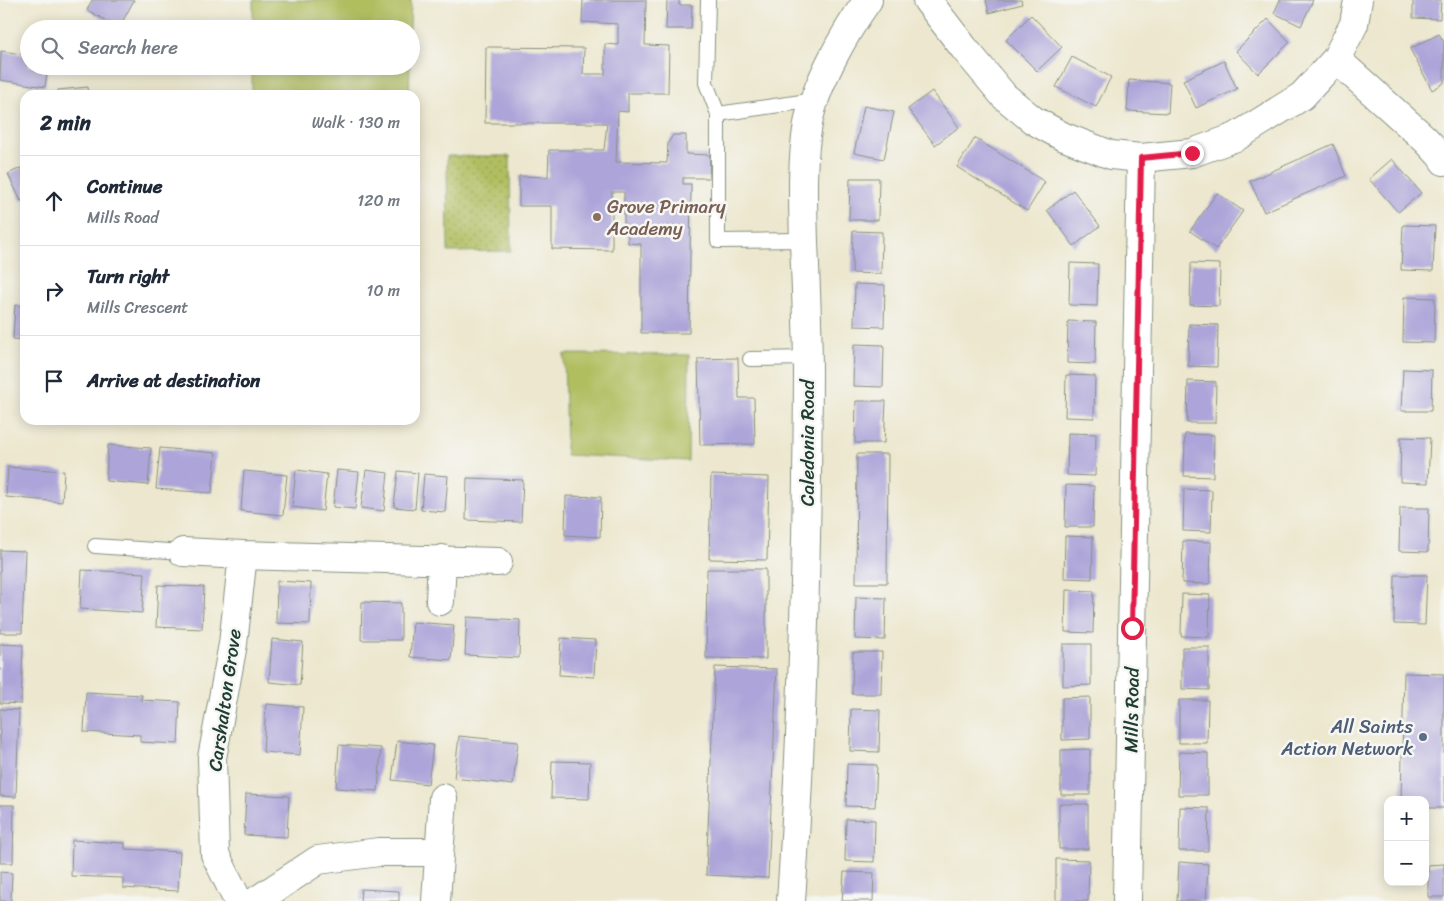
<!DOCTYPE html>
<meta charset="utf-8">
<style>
:root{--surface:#fff;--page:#f2f2f3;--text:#1f2937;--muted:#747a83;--line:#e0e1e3}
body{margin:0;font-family:Sriracha,sans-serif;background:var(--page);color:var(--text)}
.controls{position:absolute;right:15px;bottom:15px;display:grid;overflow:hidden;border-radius:10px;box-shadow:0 2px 12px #0003}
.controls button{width:45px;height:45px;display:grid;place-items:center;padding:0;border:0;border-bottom:1px solid var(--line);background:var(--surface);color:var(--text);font:25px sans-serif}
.stop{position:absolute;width:15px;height:15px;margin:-11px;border:4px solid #e11d48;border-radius:50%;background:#fff}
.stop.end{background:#e11d48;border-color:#fff;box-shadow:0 1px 5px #0008}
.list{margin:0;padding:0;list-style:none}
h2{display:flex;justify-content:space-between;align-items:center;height:65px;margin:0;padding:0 20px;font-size:21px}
h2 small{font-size:16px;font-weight:400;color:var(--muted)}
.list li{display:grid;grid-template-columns:32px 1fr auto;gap:15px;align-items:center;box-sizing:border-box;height:90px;padding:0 20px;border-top:1px solid var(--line)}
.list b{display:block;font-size:19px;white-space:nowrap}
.list p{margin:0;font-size:16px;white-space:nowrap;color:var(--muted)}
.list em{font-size:16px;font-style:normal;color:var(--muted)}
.icon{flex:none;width:28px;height:28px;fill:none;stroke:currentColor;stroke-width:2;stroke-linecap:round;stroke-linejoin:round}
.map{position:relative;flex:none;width:1444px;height:901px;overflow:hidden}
.search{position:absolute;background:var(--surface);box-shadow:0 2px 12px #0003;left:20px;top:20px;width:400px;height:55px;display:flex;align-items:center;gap:12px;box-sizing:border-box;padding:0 18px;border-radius:28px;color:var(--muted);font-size:19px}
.panel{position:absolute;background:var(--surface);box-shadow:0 2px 12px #0003;left:20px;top:90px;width:400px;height:335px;border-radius:15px}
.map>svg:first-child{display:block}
.grass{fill:#b1be60;stroke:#687e4a}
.park{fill:url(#park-dots);stroke:#687e4a}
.building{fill:#ada5d9}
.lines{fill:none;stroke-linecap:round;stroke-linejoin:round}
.lane-casing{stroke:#869281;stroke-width:16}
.street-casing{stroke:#869281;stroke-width:30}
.lane{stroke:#fff;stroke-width:14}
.street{stroke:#fff;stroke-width:28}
.route{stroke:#e11d48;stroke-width:6}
.education-dot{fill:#8d6e63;stroke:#f6f6f2;stroke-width:2}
.service-dot{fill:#5c6f8a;stroke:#f6f6f2;stroke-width:2}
.labels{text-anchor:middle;stroke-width:5;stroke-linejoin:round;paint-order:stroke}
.education-label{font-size:19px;fill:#785e54;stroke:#f6f6f2;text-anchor:start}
.street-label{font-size:19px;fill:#1f3d34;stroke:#f6f6f2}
.service-label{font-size:19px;fill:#4e5e75;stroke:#f6f6f2;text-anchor:end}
</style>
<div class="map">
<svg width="1444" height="901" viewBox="0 0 1444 901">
<defs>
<pattern id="park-dots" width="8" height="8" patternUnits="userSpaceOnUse" patternTransform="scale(1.25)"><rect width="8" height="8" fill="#b1be60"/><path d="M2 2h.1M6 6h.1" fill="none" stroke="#8f9c50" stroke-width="1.8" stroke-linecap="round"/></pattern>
</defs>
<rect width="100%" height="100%" fill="#f6f6f2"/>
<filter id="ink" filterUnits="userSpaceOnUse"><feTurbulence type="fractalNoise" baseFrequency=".02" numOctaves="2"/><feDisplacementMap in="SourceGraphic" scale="10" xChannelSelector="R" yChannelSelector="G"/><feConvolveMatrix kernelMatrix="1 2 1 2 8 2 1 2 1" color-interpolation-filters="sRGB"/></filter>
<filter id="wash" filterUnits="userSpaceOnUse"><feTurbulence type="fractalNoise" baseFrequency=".0096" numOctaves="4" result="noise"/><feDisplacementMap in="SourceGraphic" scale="20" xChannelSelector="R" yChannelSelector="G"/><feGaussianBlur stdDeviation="1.12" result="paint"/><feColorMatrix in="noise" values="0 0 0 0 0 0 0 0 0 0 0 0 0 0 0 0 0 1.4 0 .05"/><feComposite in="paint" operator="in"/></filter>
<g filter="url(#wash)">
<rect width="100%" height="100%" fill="#ece7ce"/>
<path class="grass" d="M253,0H411L410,29H253Z
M252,66H410L409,95H252Z
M564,354L689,355L688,461L566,455Z"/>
<path class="park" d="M510,156L511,251L448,252L447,156Z"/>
<g id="blocks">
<path class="building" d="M92,0H134L119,28L87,10Z
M583,0H646L645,45L669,46L668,93H628V112L618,111L616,162L667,163L668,143L673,135H686V154L710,155L709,178H683V184H691L689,333H641V244L628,243V233H624V192H612V250L552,249V206H519V176L548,177L549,150H604L607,123H485L486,47L584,48L583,74H605V44L618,45V24L582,22Z
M667,0H679V5H692L691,29H666Z
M986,0H1021L1022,4L989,13Z
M1280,0H1313L1301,26L1274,13Z
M1413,0H1441L1440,19L1413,18Z
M1031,15L1062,47L1037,71L1006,40Z
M1268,19L1290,42L1258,74L1236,51Z
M1439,34L1444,42V83L1432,90L1410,49Z
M1,51L29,55V66H48L45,87L0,80Z
M1072,57L1111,77L1096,107L1056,87Z
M1224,61L1237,89L1196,108L1183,80Z
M1129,80L1170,83L1168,113L1127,111Z
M88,87L89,95H58V90Z
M932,91L959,127L935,145L908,109Z
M864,106L894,112L884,159L854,153Z
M975,138L1045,182L1027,211L957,167Z
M1333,144L1346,176L1264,212L1250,181Z
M1392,159L1421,193L1398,212L1369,179Z
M25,166V199L21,201L8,174Z
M850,178H879L878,220H849Z
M1073,190L1100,226L1074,246L1047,210Z
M1217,193L1243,211L1216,249L1190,231Z
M1403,225L1435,226L1433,271L1401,270Z
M853,231L882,232L881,274L852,273Z
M1070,263L1098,264L1097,306L1069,305Z
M1191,263L1220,264L1219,306L1190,305Z
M855,284L885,285L884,327L854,326Z
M1404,297L1435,298L1434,343L1403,342Z
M15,305L25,306V340L13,339Z
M1068,321L1096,322L1095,364L1067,363Z
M1189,324L1218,325L1217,367L1188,366Z
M854,344L884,345L883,387L853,386Z
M738,358L739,398H754L755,444L700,445L698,359Z
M1403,369L1432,370L1431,411H1401Z
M1066,375L1095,376L1094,418L1065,417Z
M1188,381L1216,382L1215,423H1187Z
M856,401H886L884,443H855Z
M1068,433L1096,434L1095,476L1067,475Z
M1185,434L1214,435L1213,477L1184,476Z
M1401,437L1430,438L1428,483L1400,482Z
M108,445L151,448L148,485L106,481Z
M160,448L216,453L212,493L156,489Z
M857,454H888L887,583H856Z
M8,467L64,471L62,502L6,497Z
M296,470L327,474L323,511L292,507Z
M337,470L359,472L355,509L333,507Z
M366,470L388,473L384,511L361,508Z
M244,471L287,475L283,515L241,511Z
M398,471L418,473L415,509L394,507Z
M424,474L448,476L445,512L421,510Z
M711,475L769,477L767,560L709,559Z
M467,478L523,480L521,522L466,520Z
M1066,485L1094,486L1093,527H1065Z
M1184,489L1212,490L1211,532L1183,531Z
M566,496L601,497L600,537L565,535Z
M1400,508H1429L1428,552L1399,551Z
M1065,536L1093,537L1092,579L1064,578Z
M1183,541L1211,542L1210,584L1182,583Z
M0,550L25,551L22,633H0Z
M707,569H766V659L706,658Z
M82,570L145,573L142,613L80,609Z
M1395,575H1427L1425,625L1394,624Z
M277,581L311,583L310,624L276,623Z
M158,585L204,587L202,629L156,627Z
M1066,590L1094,591L1093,633L1065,632Z
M1182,594L1210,595L1209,637L1181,636Z
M856,597L886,598L885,640L855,639Z
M362,602L401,603V640H361Z
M467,617L520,620L519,658L465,655Z
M413,622L454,625L451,660L410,657Z
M561,638L596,640L594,677L559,675Z
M272,639L303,642L300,685L269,682Z
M0,644L23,645L21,704L0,703Z
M1063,644H1091V685L1063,686Z
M1182,647H1209V690L1182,689Z
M853,652H882L881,694H852Z
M715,667L777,669L768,878L706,875Z
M1404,673L1444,674V808H1425V800H1401Z
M86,692L142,695L141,700L180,702L178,744L140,742V735L84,732Z
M1090,697V739L1062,740V698Z
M1179,700H1208L1207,743H1179Z
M266,704L303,707L300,755L263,752Z
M0,709L19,710L16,797L0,796Z
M851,709L880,710L879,752L850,751Z
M459,736L518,742L513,785L454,778Z
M397,741L433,745L428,784L392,780Z
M339,745L381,748L378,791L336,788Z
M1090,749V795H1061V750Z
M1179,752L1208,753V795H1178Z
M552,761L590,762L589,799L551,798Z
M847,764L877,765L875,807L846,806Z
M246,794L289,796L287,837L244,835Z
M1059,804H1088V849H1059Z
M0,805H14L13,863H0Z
M1180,807L1209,808L1208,851H1179Z
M846,819L875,820L874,862L845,861Z
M72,840L125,843V849L180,852L178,891L123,888V878L71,876Z
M1056,859L1089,860L1088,901H1056Z
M1179,862L1208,864L1206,901H1177Z
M1444,864V897H1428V865Z
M0,872L12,873L11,901H0Z
M844,872L874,873L873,901H842Z
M361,889L399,891V901H360Z"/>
</g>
</g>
<g filter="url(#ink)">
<use href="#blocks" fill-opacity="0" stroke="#869281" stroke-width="1"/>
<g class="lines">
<defs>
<path id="lane" d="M708,0L706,83L718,114L815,100
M718,114V241L804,240
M750,359L808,358
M95,546L183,552"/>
<path id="street" d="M927,0L964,48L1004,96L1033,120L1062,136L1111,155L1141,158L1192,153L1236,137L1302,96L1336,59
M1358,0L1354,24L1336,59L1425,139L1440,155L1444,161
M183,552L243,555
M440,601L442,559
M238,901L215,854L212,758L233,644L243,555L498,562
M256,901L318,860L379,852H439
M436,901L443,798
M791,901C803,726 807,552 808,376C808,332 806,287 804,243C803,203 801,163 808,124C815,85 845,32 868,0
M1127,901L1141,158"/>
</defs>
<use href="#lane" class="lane-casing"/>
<use href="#street" class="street-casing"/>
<use href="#lane" class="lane"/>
<use href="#street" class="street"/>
</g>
</g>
<g class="lines" filter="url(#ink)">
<path class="route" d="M1132,628L1141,158L1192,153"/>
</g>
<circle class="education-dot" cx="597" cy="217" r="5"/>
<circle class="service-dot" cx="1423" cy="737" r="5"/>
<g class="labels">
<g class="education-label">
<text x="607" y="213">Grove Primary<tspan x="607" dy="22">Academy</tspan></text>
</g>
<g class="street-label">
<text transform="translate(807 443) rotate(-90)" y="7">Caledonia Road</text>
<text transform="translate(224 700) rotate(-82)" y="7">Carshalton Grove</text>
<text transform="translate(1131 710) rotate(-89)" y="7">Mills Road</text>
</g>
<g class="service-label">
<text x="1413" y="733">All Saints<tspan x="1413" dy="22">Action Network</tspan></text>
</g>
</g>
</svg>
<div class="controls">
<button>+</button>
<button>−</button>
</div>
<div class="stop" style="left:1132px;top:628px"></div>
<div class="stop end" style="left:1192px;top:153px"></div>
<div class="search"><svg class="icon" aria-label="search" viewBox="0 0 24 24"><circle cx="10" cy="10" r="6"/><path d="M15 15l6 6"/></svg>Search here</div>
<section class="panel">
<h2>2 min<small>Walk · 130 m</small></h2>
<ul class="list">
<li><svg class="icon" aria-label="ahead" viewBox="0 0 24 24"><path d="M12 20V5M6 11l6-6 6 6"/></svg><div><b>Continue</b><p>Mills Road</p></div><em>120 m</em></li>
<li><svg class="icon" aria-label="right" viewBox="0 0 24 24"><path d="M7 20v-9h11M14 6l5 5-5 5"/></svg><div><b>Turn right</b><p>Mills Crescent</p></div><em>10 m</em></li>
<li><svg class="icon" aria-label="arrive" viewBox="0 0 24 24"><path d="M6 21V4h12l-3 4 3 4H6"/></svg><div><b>Arrive at destination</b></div></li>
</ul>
</section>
</div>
